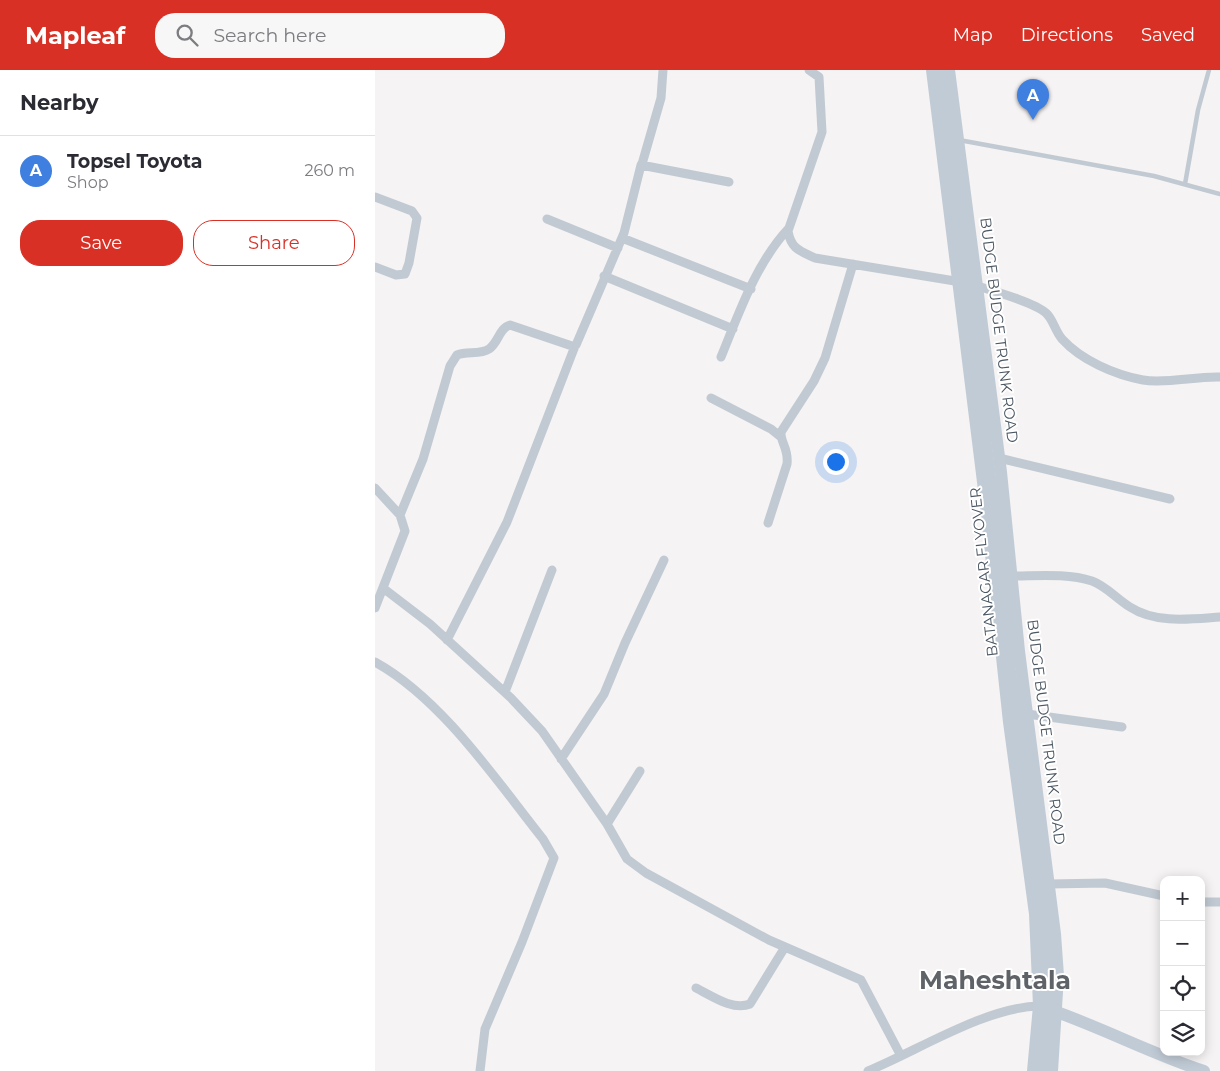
<!DOCTYPE html>
<meta charset="utf-8">
<style>
:root{--surface:#fff;--page:#f7f7f7;--text:#2b2b33;--muted:#7c7c81;--line:#e1e1e2;--accent:#d93025}
body{margin:0;font-family:Montserrat,sans-serif;background:var(--page);color:var(--text)}
.controls{position:absolute;right:15px;bottom:15px;display:grid;overflow:hidden;border-radius:10px;box-shadow:0 2px 12px #0003}
.controls button{width:45px;height:45px;display:grid;place-items:center;padding:0;border:0;border-bottom:1px solid var(--line);background:var(--surface);color:var(--text);font:25px sans-serif}
.you{position:absolute;left:460px;top:391px;width:18px;height:18px;margin:-12px;border:4px solid #fff;border-radius:50%;background:#1a73e8;box-shadow:0 0 0 8px #1a73e833}
.badge{display:grid;place-items:center;width:32px;height:32px;border-radius:50%;background:var(--accent);color:#fff;font-size:16px;font-weight:700}
.pin{position:absolute;translate:-50% -41px;filter:drop-shadow(0 1px 2px #0008)}
.pin::after{content:'';position:absolute;top:26px;width:18px;height:15px;background:inherit;clip-path:polygon(0 0,100% 0,50% 100%)}
.list{margin:0;padding:0;list-style:none}
h2{display:flex;justify-content:space-between;align-items:center;height:65px;margin:0;padding:0 20px;font-size:21px}
h2 small{font-size:16px;font-weight:400;color:var(--muted)}
.list li{display:grid;grid-template-columns:32px 1fr auto;gap:15px;align-items:center;box-sizing:border-box;height:70px;padding:0 20px;border-top:1px solid var(--line)}
.list b{display:block;font-size:19px;white-space:nowrap}
.list p{margin:0;font-size:16px;white-space:nowrap;color:var(--muted)}
.list em{font-size:16px;font-style:normal;color:var(--muted)}
.actions{display:flex;gap:10px;padding:15px 20px}
.actions a{flex:1;padding:11px 0;border:1px solid var(--accent);border-radius:20px;text-align:center;font-size:18px;color:var(--accent)}
.actions .main{background:var(--accent);color:#fff}
.icon{flex:none;width:28px;height:28px;fill:none;stroke:currentColor;stroke-width:2;stroke-linecap:round;stroke-linejoin:round}
.map{position:relative;flex:none;width:845px;height:1001px;overflow:hidden}
header{display:flex;align-items:center;gap:30px;box-sizing:border-box;height:70px;padding:0 25px;background:var(--accent);color:#fff}
header strong{font-size:24px}
nav{display:flex;gap:28px;margin-inline-start:auto;font-size:18px}
.search{width:350px;height:45px;background:var(--page);display:flex;align-items:center;gap:12px;box-sizing:border-box;padding:0 18px;border-radius:20px;color:var(--muted);font-size:19px}
main{display:flex}
aside{flex:1;background:var(--surface)}
.map>svg:first-child{display:block}
.lines{fill:none;stroke-linecap:round;stroke-linejoin:round}
.lane{stroke:#c1cad2;stroke-width:4.5}
.street{stroke:#c1cad2;stroke-width:9}
.secondary{stroke:#c1cbd6;stroke-width:12}
.secondary-bridge{stroke:#c1cbd6;stroke-width:12}
.labels{text-anchor:middle;stroke-width:4;stroke-linejoin:round;paint-order:stroke}
.street-label{font-size:15px;fill:#4a5661;stroke:#fff}
.town-label{font-size:25px;font-weight:bold;fill:#5f6368;stroke:#fff}
</style>
<header>
<strong>Mapleaf</strong>
<div class="search"><svg class="icon" aria-label="search" viewBox="0 0 24 24"><circle cx="10" cy="10" r="6"/><path d="M15 15l6 6"/></svg>Search here</div>
<nav><a>Map</a><a>Directions</a><a>Saved</a></nav>
</header>
<main>
<aside>
<h2>Nearby<small></small></h2>
<ul class="list">
<li><span class="badge" style="background:#3f7fe0">A</span><div><b>Topsel Toyota</b><p>Shop</p></div><em>260 m</em></li>
</ul>
<div class="actions"><a class="main">Save</a><a>Share</a></div>
</aside>
<div class="map">
<svg width="845" height="1001" viewBox="0 0 845 1001">
<rect width="100%" height="100%" fill="#f5f3f3"/>
<g class="lines">
<path class="lane" d="M584,70L779,106L845,124
M810,114L823,40L834,0"/>
<path class="street" d="M434,0L444,7L447,62L413,161C416,179 425,181 440,188L586,212
M267,94L286,28L288,0
M0,127L37,141L42,148L34,193L30,204L21,205L0,197
M172,149L243,178
M247,168L376,219
M229,206L358,259
M599,215C615,220 659,232 671,243C678,249 680,261 687,269C706,290 740,305 768,310C791,314 821,306 845,307
M346,287C364,243 381,193 414,158
M336,328L396,359L406,367
M624,388L795,429
M0,418L25,445L30,461L0,538
M25,445L48,389L75,296L82,285C92,281 105,285 114,279C124,272 124,258 135,255L197,276L201,275L249,163L266,95L354,112
M393,453L412,394C414,379 405,372 406,362L439,311L450,288L478,194
M636,506C662,506 692,503 717,511C731,516 742,529 755,537C781,554 816,549 845,547
M8,518L55,554L136,628L167,661L232,754L252,789L271,803L394,870L486,910L526,986
M72,570L132,452L200,276
M0,592C67,629 121,710 168,769L179,788L147,872L110,959L105,1001
M130,622L177,500
M652,644L747,657
M186,689L229,624L250,573L289,490
M232,754L265,701
M674,814L730,813L789,826
M826,832H845
M321,918C337,926 358,941 375,934L410,877
M493,1001C542,981 611,937 664,936"/>
<path class="secondary" d="M557,0L610,428L634,652L660,844L664,936L658,1001
M574,0L626,402L644,581L680,864L683,906L677,1001
M676,940C728,958 777,984 829,1001"/>
<path class="secondary-bridge" d="M564,0L619,439L635,601L669,850L673,940L668,1001"/>
</g>
<g class="labels">
<g class="street-label">
<text transform="translate(624 260) rotate(83)" y="5">BUDGE BUDGE TRUNK ROAD</text>
<text transform="translate(609 502) rotate(-96)" y="5">BATANAGAR FLYOVER</text>
<text transform="translate(671 662) rotate(83)" y="5">BUDGE BUDGE TRUNK ROAD</text>
</g>
<g class="town-label">
<text x="620" y="919">Maheshtala</text>
</g>
</g>
</svg>
<div class="controls">
<button>+</button>
<button>−</button>
<button><svg class="icon" aria-label="locate" viewBox="0 0 24 24"><circle cx="12" cy="12" r="6"/><path d="M12 2v4M12 18v4M2 12h4M18 12h4"/></svg></button>
<button><svg class="icon" aria-label="layers" viewBox="0 0 24 24"><path d="M12 4l9 5-9 5-9-5zM3 14l9 5 9-5"/></svg></button>
</div>
<div class="you"></div>
<div class="pin badge" style="left:658px;top:50px;background:#3f7fe0">A</div>
</div>
</main>
